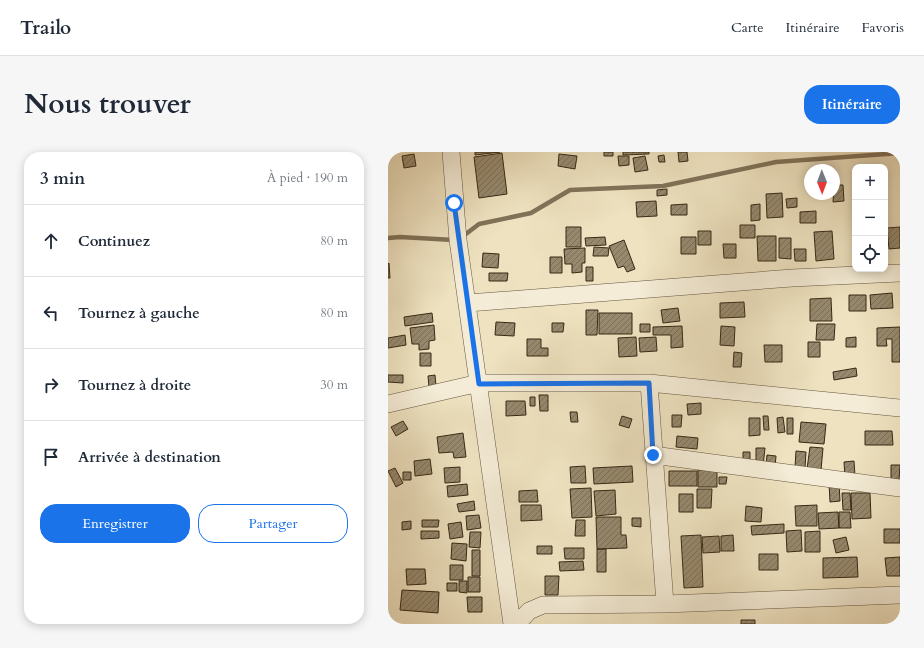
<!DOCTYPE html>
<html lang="fr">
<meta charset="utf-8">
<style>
:root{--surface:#fff;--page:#f6f6f7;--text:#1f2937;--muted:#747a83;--line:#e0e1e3;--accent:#1a73e8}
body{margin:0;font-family:Cardo,serif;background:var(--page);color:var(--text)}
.controls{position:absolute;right:12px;top:12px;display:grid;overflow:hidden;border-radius:8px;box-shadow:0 2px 10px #0003}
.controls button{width:36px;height:36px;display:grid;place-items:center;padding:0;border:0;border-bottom:1px solid var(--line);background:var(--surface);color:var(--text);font:20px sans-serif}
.compass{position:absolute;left:416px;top:12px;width:36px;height:36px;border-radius:50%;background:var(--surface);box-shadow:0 2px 10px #0003;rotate:179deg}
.stop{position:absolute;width:12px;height:12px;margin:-9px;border:3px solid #1a73e8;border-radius:50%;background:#fff}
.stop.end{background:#1a73e8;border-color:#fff;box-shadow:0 1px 4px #0008}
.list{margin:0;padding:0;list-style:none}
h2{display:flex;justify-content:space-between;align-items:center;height:52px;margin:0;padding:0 16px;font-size:17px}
h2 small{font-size:13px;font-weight:400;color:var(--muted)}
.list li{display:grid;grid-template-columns:26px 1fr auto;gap:12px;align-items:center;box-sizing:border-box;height:72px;padding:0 16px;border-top:1px solid var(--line)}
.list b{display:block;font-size:15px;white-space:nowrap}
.list em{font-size:13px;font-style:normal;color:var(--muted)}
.actions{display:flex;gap:8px;padding:12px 16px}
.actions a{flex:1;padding:9px 0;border:1px solid var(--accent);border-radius:16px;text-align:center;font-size:14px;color:var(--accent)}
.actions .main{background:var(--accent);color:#fff}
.icon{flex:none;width:22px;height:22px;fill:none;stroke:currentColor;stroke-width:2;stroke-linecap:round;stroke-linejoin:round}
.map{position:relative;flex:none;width:512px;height:472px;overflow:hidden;border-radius:16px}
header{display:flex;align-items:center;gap:24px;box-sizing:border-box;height:56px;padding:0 20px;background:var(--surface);border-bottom:1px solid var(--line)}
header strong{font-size:19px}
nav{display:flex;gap:22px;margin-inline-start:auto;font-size:14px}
.intro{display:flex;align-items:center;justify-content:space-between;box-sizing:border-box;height:96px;padding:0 24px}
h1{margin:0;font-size:28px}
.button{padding:10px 18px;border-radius:16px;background:var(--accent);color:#fff;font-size:14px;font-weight:700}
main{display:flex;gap:24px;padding:0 24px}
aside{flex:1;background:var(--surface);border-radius:16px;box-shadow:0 2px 10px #0003}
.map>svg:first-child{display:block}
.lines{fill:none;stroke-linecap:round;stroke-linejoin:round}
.stream{stroke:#807259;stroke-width:4.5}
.building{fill:url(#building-hatch);stroke:#372915}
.street-casing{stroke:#655740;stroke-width:18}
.street{stroke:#f4ecd6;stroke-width:17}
.route{stroke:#1a73e8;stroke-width:5}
</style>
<header>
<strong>Trailo</strong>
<nav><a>Carte</a><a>Itinéraire</a><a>Favoris</a></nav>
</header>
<div class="intro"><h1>Nous trouver</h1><a class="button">Itinéraire</a></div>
<main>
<aside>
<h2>3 min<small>À pied · 190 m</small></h2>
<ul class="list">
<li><svg class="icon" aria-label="ahead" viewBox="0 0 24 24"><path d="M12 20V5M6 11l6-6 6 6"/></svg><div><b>Continuez</b></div><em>80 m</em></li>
<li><svg class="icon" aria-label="left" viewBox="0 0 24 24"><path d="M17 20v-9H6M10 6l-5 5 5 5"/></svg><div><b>Tournez à gauche</b></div><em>80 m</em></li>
<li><svg class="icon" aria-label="right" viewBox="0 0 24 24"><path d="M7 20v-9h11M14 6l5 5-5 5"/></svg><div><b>Tournez à droite</b></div><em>30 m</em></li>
<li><svg class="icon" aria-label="arrive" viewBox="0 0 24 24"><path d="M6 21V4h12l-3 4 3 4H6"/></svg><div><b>Arrivée à destination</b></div></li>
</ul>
<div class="actions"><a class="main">Enregistrer</a><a>Partager</a></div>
</aside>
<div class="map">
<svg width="512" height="472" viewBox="0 0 512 472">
<defs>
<pattern id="building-hatch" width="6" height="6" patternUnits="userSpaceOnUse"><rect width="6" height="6" fill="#96896e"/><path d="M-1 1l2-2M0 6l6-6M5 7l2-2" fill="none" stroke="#7b7059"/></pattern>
</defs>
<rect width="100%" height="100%" fill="#eee2c0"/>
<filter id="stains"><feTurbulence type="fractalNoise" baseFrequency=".005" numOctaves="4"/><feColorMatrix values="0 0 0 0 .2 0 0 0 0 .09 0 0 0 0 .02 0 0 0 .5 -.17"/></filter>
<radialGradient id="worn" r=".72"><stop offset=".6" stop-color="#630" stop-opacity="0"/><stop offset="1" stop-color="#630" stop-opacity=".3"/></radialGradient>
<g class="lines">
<path class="stream" d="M74,85L91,72L143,61L182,38L275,34L388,10L512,1
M0,86L12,85L66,88"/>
</g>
<path class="building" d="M87,0H112L87,3Z
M216,0H225V4H216Z
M235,0H261V2L235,3Z
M290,0H299L300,9L291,10Z
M114,1L119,42L91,46L86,5Z
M26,2L28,14L16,16L14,4Z
M171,2L189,4L187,17L170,14Z
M276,3L277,10H271L270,4Z
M230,4H241V13L231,14Z
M257,4L260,18L247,20L245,6Z
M446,33H455L456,49L445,50Z
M279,37V43L269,44V38Z
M394,41L395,65L379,66L378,42Z
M409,46V55L399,56L398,47Z
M268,49L269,64L249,65L248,50Z
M299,52V63H283V53Z
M372,52V68L363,69V53Z
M428,59V71H412V60Z
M352,73H367V86H352Z
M178,75H193V95H178Z
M512,75V96L501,97L499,76Z
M310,79H323V93H310Z
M444,79L446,107L428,109L426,80Z
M369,84H388V109H370Z
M217,85L218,93L198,94L197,86Z
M293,85H308V102H293Z
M391,86H403V107L391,106Z
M236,88L247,117L239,120L236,114L230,116L221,94Z
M335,92H348V106H336Z
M206,95L221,96L220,104H205Z
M197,96V111H194V120L184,121V112H177L176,97Z
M406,97H418V109H407Z
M95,101L111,102L110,116L94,115Z
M162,105H174V121H162Z
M1,111L2,126H0V112Z
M198,115H205V129H198Z
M101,121H120L119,129H101Z
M504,141L505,156L483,157L482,143Z
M461,143H478V159H461Z
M443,146L444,169H422V147Z
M356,150L357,165L332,166V151Z
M290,156L292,169L275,171L273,158Z
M198,158H210L209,183H198Z
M44,161L45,170L17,174L16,165Z
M211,161H244V182H211Z
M108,170L127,171L126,184L107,183Z
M164,171H176L175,180H164Z
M252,172H262V180H252Z
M429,172H447L446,188H428Z
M46,173L47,188L41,189V197L31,198V192H24L22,176Z
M294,174L295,195L283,196V183H265V175Z
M333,174L347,175L346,194L332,193Z
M512,175V210H504V187H498L499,194H489V176Z
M17,183L18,193L0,196V186Z
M248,185L249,204L231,205L230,186Z
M268,185L269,199L252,200L251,186Z
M468,185V195H458V186Z
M139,187H153V196H160V204H139Z
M420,190H432V205H420Z
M376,193H394V210H377Z
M346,200L354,201L353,215H345Z
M32,201H43V214H32Z
M468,216L469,224L446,228L445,220Z
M0,223H15V231L0,230Z
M47,223L48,234L41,235L40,224Z
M151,243H160V259H152Z
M142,245H147V254H142Z
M118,249H137L138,263L118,264Z
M313,251V262L300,263L299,252Z
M182,260H189L190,270H183Z
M284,263H294L293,275H284Z
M234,264L244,267L241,276L231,273Z
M375,264H380L381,278H376Z
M395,265L397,280L390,281L389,266Z
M361,266H372V283L361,284Z
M399,266H405V282H399Z
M15,269L20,277L8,284L3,275Z
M413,270L438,272L436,292L411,290Z
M477,279H504L505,293H477Z
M75,281L78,305L66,306L65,300L51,301L49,285Z
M289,284L310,286L309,297L288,295Z
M422,295L435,296L433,318L419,317Z
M368,296H377L375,314L368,313Z
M408,299L418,300L417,316L407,315Z
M355,300H362V309H355Z
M379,303L388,304L387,315L378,314Z
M42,307L44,322L27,324L26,309Z
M466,309L467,324L457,325L456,310Z
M503,313H512L511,328H503Z
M197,314L198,331H183L182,315Z
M244,314L245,330L206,332L205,316Z
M72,315V330L57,331L56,316Z
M7,316L15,331L8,335L0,319Z
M310,318H329V335H310Z
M281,319H309V334H281Z
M15,320H23V328H15Z
M331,325H339L338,332H331Z
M441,331H451L452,349L442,350Z
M79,332L80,343L60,345L59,334Z
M203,336L204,365L184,366L182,337Z
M309,337H324L323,356H309Z
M149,338L150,350H131V339Z
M227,338L228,362L208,364L206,339Z
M454,341H462L463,358H455Z
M463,341H482L483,366L464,367Z
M291,342H305V360H291Z
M86,349L87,358L71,360L69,352Z
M133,353H153L154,368L133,369Z
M429,353V374H408L407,354Z
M358,354L374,356L373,370L357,369Z
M450,360L451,376L431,377L430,361Z
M451,360H462L463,376H451Z
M91,363L93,376L79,378L78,364Z
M208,365H233V383H238L239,396L209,397Z
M244,366H253V375L244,374Z
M34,368H51L50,375H34Z
M188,368H197V384H187Z
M23,369V377L14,378V370Z
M73,370L75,385L62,387L60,372Z
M396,372V381L364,383L363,374Z
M496,377H512V391H496Z
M413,378L414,399L399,400L398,379Z
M33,379H51V386L33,387Z
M432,379V400H417V380Z
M82,380H93L92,396L81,395Z
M313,383L315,435L296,436L293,384Z
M345,383L346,399H333V384Z
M331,384L332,400L315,401L314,385Z
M458,385L461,398L448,401L445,388Z
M64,391L79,392L78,409L63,407Z
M149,394H164V402H149Z
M176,396H196V407H177Z
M209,397H218V420H209Z
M84,398H92V424H84Z
M371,402H390V418H371Z
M469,405L470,425L435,426V406Z
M512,405V424H499L497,406Z
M195,409L196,418L172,419L171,410Z
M62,413H75V428H62Z
M18,417H37L38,432L19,433Z
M157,424H171L170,443H157Z
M80,425H92V440H80Z
M71,429H79V441L71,440Z
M59,431H69V439H59Z
M14,438L51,440L50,461L12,458Z
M79,445H94V460H80Z
M353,468H367V472H353Z"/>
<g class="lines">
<defs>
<path id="street" d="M63,0L70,88L124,472
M80,151L404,126L512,121
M261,231L277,452
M0,252L91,231H261L512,256
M265,303L512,336
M129,472L141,459L155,453L277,452L512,443"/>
</defs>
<use href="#street" class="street-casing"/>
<use href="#street" class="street"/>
</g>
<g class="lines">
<path class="route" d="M66,51L91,232L261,231L265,303"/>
</g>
<rect width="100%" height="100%" filter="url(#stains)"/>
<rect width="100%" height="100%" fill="url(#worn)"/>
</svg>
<div class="controls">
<button>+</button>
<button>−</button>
<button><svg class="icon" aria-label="locate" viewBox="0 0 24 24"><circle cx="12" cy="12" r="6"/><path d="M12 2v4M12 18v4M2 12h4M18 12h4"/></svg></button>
</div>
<svg class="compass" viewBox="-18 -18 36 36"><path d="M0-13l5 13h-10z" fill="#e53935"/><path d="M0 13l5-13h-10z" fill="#747a83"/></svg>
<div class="stop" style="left:66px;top:51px"></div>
<div class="stop end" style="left:265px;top:303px"></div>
</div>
</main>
